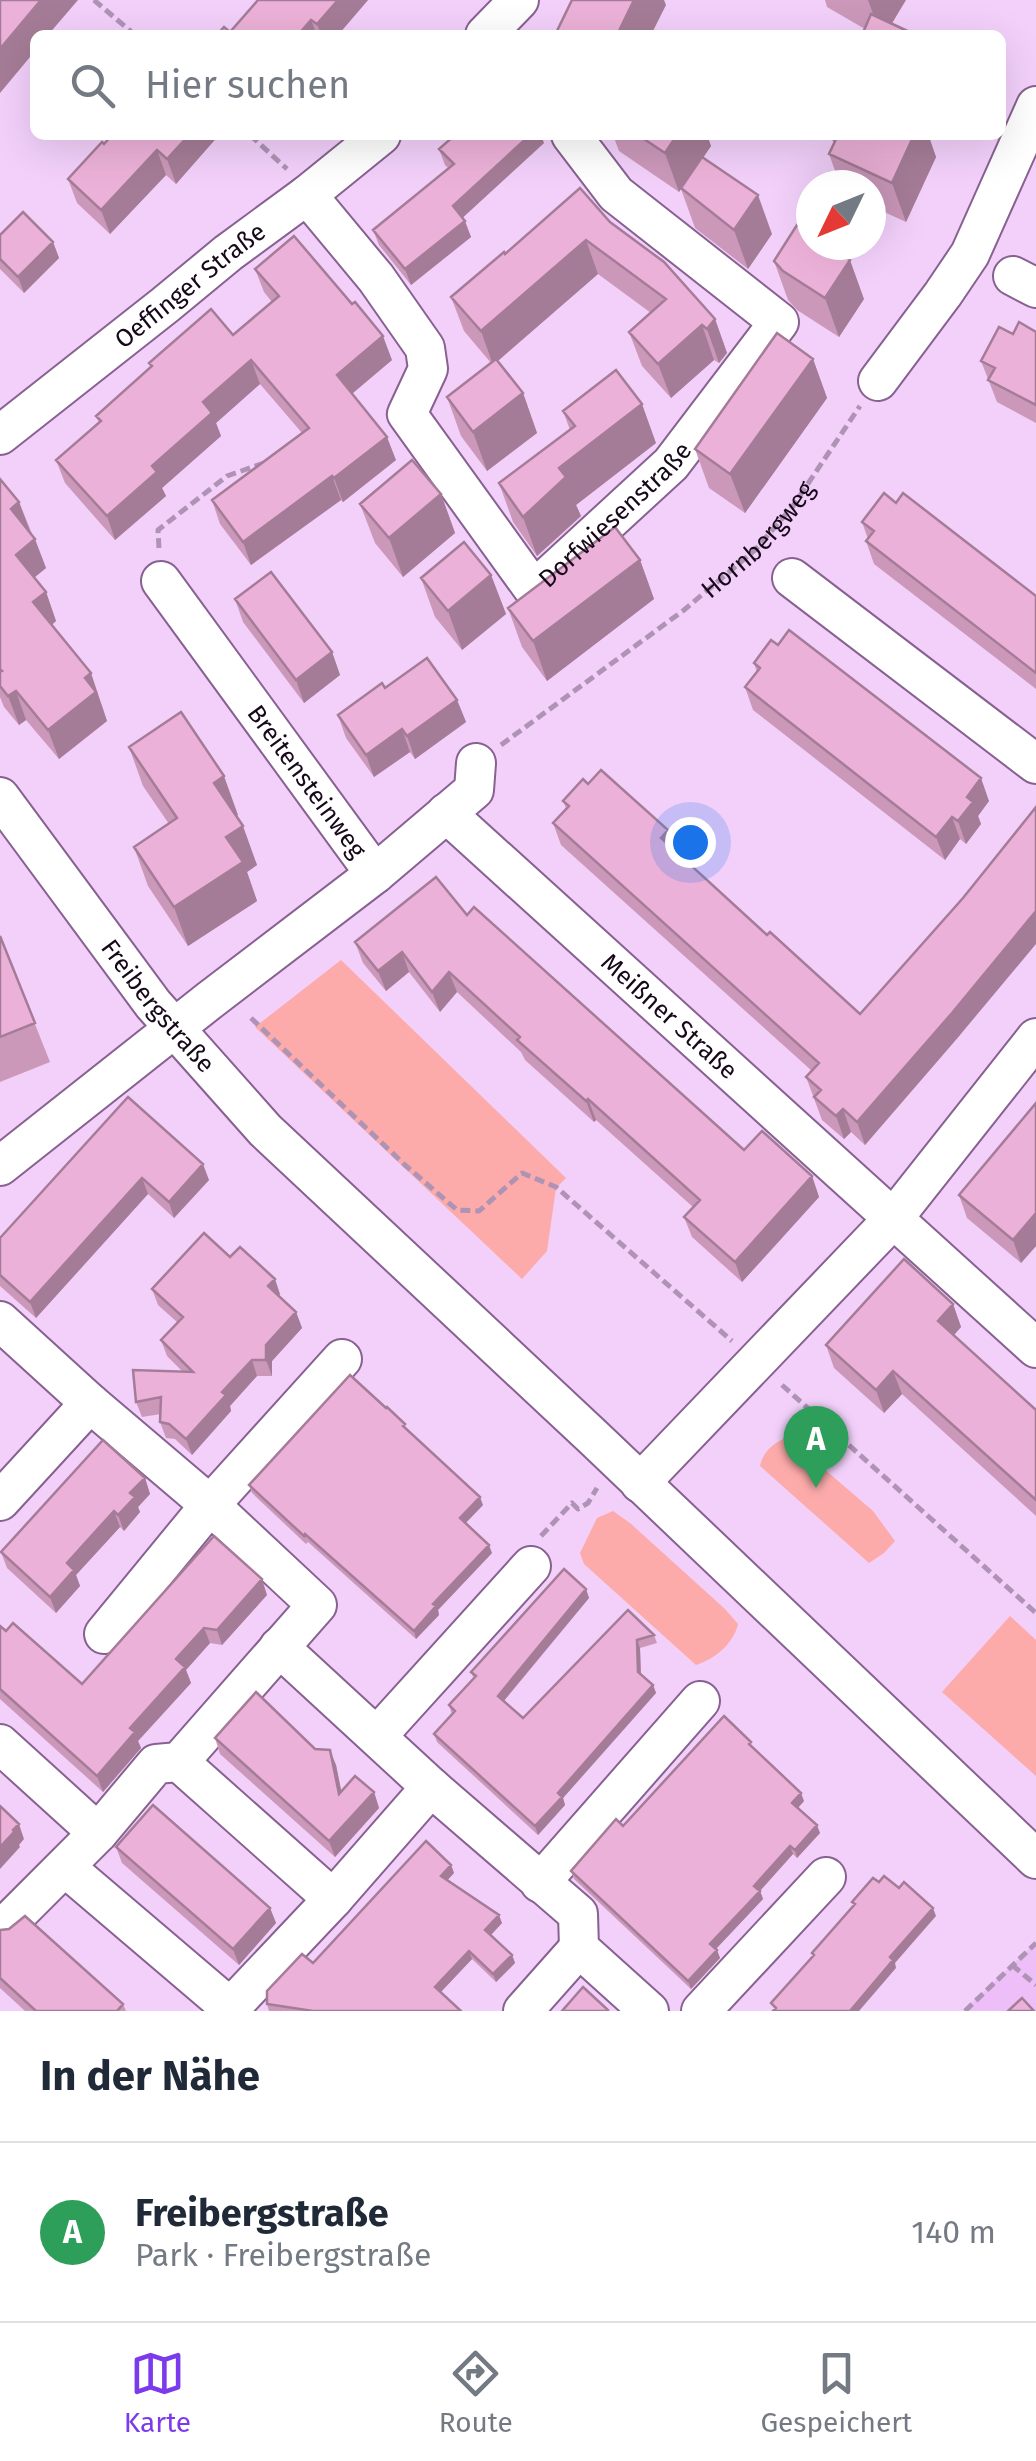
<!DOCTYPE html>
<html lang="de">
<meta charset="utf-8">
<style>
:root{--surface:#fff;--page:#f6f6f7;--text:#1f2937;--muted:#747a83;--line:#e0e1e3;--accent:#7c3aed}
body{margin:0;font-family:"Fira Sans",sans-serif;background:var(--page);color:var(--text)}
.compass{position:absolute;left:796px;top:170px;width:90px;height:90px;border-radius:50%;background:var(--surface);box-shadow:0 10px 40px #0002;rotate:227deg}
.you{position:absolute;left:690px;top:842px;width:35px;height:35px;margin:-25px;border:8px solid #fff;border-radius:50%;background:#1a73e8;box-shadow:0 0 0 15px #1a73e833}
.badge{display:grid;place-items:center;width:65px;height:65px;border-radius:50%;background:var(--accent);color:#fff;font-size:32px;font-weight:700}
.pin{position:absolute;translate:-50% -82px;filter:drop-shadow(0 2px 5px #0008)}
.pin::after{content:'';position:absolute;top:52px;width:35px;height:30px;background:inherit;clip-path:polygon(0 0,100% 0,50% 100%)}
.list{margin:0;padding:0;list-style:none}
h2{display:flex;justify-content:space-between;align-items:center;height:130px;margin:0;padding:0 40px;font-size:42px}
h2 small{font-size:32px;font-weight:400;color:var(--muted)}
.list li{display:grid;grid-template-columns:65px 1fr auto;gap:30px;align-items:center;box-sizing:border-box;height:180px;padding:0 40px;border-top:2px solid var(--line)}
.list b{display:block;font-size:38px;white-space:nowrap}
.list p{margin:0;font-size:32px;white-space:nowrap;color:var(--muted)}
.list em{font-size:32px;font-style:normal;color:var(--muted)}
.icon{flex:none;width:55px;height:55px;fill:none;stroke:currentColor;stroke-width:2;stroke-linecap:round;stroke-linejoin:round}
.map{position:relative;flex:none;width:1036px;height:2011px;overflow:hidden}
.search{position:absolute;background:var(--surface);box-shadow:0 10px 40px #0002;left:30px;right:30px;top:30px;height:110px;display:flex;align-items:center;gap:25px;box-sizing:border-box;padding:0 35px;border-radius:15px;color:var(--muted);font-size:38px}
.sheet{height:310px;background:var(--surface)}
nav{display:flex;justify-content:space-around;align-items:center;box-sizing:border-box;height:140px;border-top:2px solid var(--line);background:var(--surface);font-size:28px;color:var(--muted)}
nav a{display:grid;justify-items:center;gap:5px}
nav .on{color:var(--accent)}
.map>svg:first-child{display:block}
.built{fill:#edbef8}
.green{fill:#fcabaa}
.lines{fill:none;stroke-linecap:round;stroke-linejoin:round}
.minor-casing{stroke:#876190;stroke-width:42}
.path{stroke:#af93b5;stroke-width:5;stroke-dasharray:10 5;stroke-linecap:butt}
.minor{stroke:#fff;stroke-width:38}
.wall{fill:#cb98ba}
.shaded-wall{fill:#a57c97}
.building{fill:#ecb1d8;stroke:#a57c97;stroke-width:2.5}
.labels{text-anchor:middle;stroke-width:10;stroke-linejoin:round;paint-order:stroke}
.street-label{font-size:25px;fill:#160819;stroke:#fff}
</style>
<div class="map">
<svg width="1036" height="2011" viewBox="0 0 1036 2011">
<rect width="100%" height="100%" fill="#f2d0fa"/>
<path class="built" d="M1036,1942V2011H963L1012,1965Z"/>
<path class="green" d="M341,960L566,1178L556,1188L547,1251L522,1279L255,1027Z
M787,1437L873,1511L895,1541L884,1553L869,1563L760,1466C764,1450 773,1444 787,1437Z
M613,1511L630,1523L725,1609L738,1624C734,1643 715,1659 696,1665L584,1564L580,1553L597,1518Z
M1010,1616L1036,1640V1776L942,1692Z"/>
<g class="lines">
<defs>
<g id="minor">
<path d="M485,35L519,0"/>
<path id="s2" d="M307,195L376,278L425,348L428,369L407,414L534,590L671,464L779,322L616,194L571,135"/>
<path d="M1013,276L1036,288"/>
<path d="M878,381L943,294L970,254L1036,106"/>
<path id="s3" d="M0,435L165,305L228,253L307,195L381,135"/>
<path d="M792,578L1036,764"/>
<path id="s4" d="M161,581L375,874"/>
<path id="s5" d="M0,797L153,1004L265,1130L594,1438L1036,1859"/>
<path id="s6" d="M446,813L1036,1348"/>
<path d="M0,1166L210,1000L375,874L474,790L476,763"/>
<path d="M0,1321L90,1403L210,1505L317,1605L179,1762L156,1764L98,1833L8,1923L0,1925"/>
<path d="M640,1483L892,1220L1036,1038"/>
<path d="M0,1501L90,1403"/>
<path d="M104,1634L210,1505L342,1359"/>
<path d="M377,1736L531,1566"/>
<path d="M0,1744L98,1833"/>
<path d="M179,1762L333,1899"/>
<path d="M431,1787L578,1914L579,1948L649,2011"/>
<path d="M65,1867L234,2011"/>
<path d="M540,1883L700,1701"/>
<path d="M230,2008L333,1899L431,1787L279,1647"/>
<path d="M523,2011L579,1948"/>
<path d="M701,2011L826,1877"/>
</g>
</defs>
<use href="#minor" class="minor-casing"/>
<g class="path">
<path d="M94,0L135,35"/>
<path d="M250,135L287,169"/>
<path d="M159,548L158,530L227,476L264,463"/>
<path id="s1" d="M501,745L684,610L755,550L793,506L860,406"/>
<path d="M251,1018L405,1165L457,1210L479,1211L522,1173L556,1187L732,1341"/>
<path d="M782,1385L1036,1613"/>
<path d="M541,1536L572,1503L578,1509L588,1503L597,1488"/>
<path d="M1012,1965L1036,1985"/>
<path d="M965,2011L1036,1943"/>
</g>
<use href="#minor" class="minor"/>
</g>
<path class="wall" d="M258,0H368L338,35H217L230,32Z
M825,0H906L865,29L827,7Z
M112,135H219L176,184L166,175L110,234L77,203L68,179Z
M613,135H707L711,146L703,158L772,234L748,269L695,228L681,189L679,192L619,151Z
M830,135L929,137L936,157L906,222L871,206V185H840L829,154L834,144Z
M544,143L462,218L471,237L411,285L379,245L373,230L449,169L445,165L439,149Z
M610,222L715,319L727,353L719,363L714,360L671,398L642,366L629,332L651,313L598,274L498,361L523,393L537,433L487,471L461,436L447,397L491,363L464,331L451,297Z
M0,235L53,242L59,258L24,293L0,269Z
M774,261L864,299L839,337L797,310L788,300Z
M255,269L392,360L352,393L396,460L343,502L341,500L251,565L220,524L212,500L302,433L260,384L216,423L221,436L162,488L166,496L115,540L65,483L56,460L99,422L96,416L151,367L149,363L233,335L272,302L264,292Z
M1036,332V423L997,402L981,361L1013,334Z
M813,359L827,398L745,513L709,488L695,449Z
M563,411L656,443L576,505L581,516L537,556L513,522L499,483L570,430Z
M0,479L19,502L46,568L34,578L46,592L56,621L52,625L101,703L107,721L59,759L26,720L19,725L4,707L0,697Z
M441,494L455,533L403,577L375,543L360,504Z
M896,503L1036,596V689L874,564L866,541L868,539L862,522Z
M640,560L654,599L547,681L522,647L508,608Z
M491,575L506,614L462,650L435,617L421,578Z
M235,599L332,652L340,675L304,703L243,622Z
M754,663L989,801L978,816L981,824L966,844L960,839L945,860L753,710L745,687L757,672Z
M385,688L457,700L466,722L415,759L410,752L374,777L346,738L338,715Z
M129,747L238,815L236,816L257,865L247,872L257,901L188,946L148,886L134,847L169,824L143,786Z
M563,801L676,852L767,935L860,1014L960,1035L865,1145L851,1132L844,1139L822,1120L806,1077L812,1071L561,845L553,823L566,808Z
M467,915L744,1150L812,1176L819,1197L742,1282L692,1237L684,1217L693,1207L596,1120L594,1122L525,1060L521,1052L457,992L440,1012L409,972L386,991L363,963L355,942Z
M0,936L50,1062L0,1082Z
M128,1097L209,1180L174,1218L148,1194L36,1318L0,1286V1238Z
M1036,1103V1246L1021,1263L967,1218L959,1195Z
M230,1257L280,1294L279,1296L296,1312L302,1328L272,1361V1376H257L230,1406L231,1411L192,1455L175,1439L166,1438L160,1422L161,1414L142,1417L136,1402L182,1371L167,1356L161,1340L177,1322L158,1305L152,1289Z
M953,1304L961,1327L954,1335L1036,1410V1516L902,1394L884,1413L834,1368L826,1345Z
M407,1430L483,1505L465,1523L492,1553L438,1610L439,1615L416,1639L308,1542L306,1544L252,1493L249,1485Z
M145,1478L150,1494L138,1507L140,1512L124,1531L120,1527L76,1575L80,1586L56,1613L7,1568L1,1552Z
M586,1589L589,1598L504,1701L523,1718L628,1610L654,1635L657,1643L640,1648L641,1674L653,1685L656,1693L563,1798L565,1805L538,1835L437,1742L434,1734L452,1714L449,1705L474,1679L471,1672Z
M267,1595L222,1645L210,1643L186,1670L191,1683L138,1741L141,1748L103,1792L0,1699V1626L82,1684Z
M215,1738L315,1749L336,1765L341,1791L374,1792L379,1808L335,1857L220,1754Z
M753,1748L804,1801L798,1808L820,1833L797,1858L793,1854L760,1891L763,1899L716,1949L720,1958L691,1989L574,1879L571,1871L623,1826Z
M116,1847L270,1908L276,1923L239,1965L122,1863Z
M451,1865L454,1873L447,1880L502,1923L491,1935L512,1955L515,1963L496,1982L472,1959L441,1992L461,2011H269L267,2004L313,1963Z
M0,1930L123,2004L126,2011H25L0,1988Z"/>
<path class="shaded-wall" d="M41,0H78L48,35H35V51L0,93V49Z
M338,0H368L338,35H321L317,24Z
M634,0H664L666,5L651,35H617Z
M868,0H906L885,35H881Z
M311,20L317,35H298Z
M189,135H219L176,184L167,159Z
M530,135H541L544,143L458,222L453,206Z
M677,135H707L711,146L679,192L665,153Z
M914,135H930L929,137L936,157L906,222L892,183Z
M157,150L166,175L110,234L101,210Z
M758,195L772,234L748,269L734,230Z
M465,221L471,237L411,285L405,269Z
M586,240L598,274L493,365L481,331Z
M53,242L59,258L24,293L18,277Z
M850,260L864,299L839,337L825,298Z
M715,319L727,353L719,363L707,329Z
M702,325L714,360L671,398L658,364Z
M383,336L392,360L346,399L337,375Z
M813,359L827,398L745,513L730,474Z
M251,360L260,384L216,423L221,436L162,488L166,496L115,540L107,516L152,466L203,402Z
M523,393L537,433L487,471L473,432Z
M642,404L656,443L576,505L581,516L537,556L523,517L559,468Z
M387,437L396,460L343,502L334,478Z
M332,476L341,500L251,565L243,542Z
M441,494L455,533L403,577L389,538Z
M19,502L30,531L11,509Z
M35,539L46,568L26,584L16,555Z
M640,560L654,599L547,681L533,641Z
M491,575L506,614L462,650L448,611Z
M46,592L56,621L44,631L33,602Z
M332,652L340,675L304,703L296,680Z
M91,673L107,721L59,759L48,730L85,678Z
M16,691L26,720L19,725L8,696Z
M457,700L466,722L415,759L407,736Z
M402,729L410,752L374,777L366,755Z
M224,776L238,815L228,822L214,783Z
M981,778L989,801L978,816L981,824L966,844L958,821L967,797Z
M952,817L960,839L945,860L936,837Z
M243,826L257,865L247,872L257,901L188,946L174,907L226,837Z
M668,830L676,853L661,838Z
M1036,911V944L960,1035L865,1145L857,1122Z
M402,952L409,972L386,991L378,971Z
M449,972L457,992L440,1012L432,992Z
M588,1099L596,1120L594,1122L586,1101Z
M843,1109L851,1132L844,1139L836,1116Z
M203,1164L209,1180L174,1218L169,1202Z
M812,1176L819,1197L742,1282L735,1262Z
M142,1178L148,1194L36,1318L30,1302Z
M1036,1213V1246L1021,1263L1013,1240Z
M275,1279L280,1294L273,1302L268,1286Z
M953,1304L961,1327L946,1344L938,1321Z
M296,1312L302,1328L272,1361V1376L266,1360V1345Z
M252,1360L257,1376L230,1406L231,1411L192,1455L186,1439L222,1392Z
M893,1371L902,1394L884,1413L876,1390Z
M145,1478L150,1494L138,1507L140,1512L124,1531L118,1515L130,1493Z
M480,1497L483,1505L463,1526L460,1518Z
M114,1511L120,1527L76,1575L80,1586L56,1613L50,1597L67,1563Z
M489,1545L492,1553L438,1610L439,1615L416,1639L414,1631L433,1604Z
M262,1579L267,1595L222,1645L217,1630Z
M586,1589L589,1598L501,1704L498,1696Z
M204,1628L210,1643L186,1670L191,1683L138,1741L141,1748L103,1792L97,1776L176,1659Z
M637,1640L640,1648L641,1680L638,1672Z
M653,1685L656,1693L563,1798L565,1805L538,1835L535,1826L558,1793Z
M330,1750L336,1765L345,1809L339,1794Z
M374,1792L379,1808L335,1857L329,1841Z
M801,1793L804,1801L795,1811L792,1803Z
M19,1824L24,1839L19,1845L20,1847L0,1869V1847Z
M817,1825L820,1833L797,1858L795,1850Z
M790,1846L793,1854L757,1894L754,1886Z
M451,1865L454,1873L444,1884L441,1876Z
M760,1891L763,1899L713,1952L710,1944Z
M270,1908L276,1923L239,1965L233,1949Z
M933,1908L936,1916L895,1963L896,1968L859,2011H850L890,1957Z
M499,1915L502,1923L488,1938L485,1930Z
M717,1950L720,1958L691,1989L688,1981Z
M469,1951L472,1959L438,1995L435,1987Z
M512,1955L515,1963L496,1982L493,1974Z"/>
<path class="building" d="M0,0H41L0,49Z
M258,0H338L317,24L311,20L298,35H217L224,27L230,32Z
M572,0H634L617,35H555Z
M871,14L916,35H862Z
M112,135H189L167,159L157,150L101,210L68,179L102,142L104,144Z
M455,135H530L453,206L465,221L405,269L373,230L454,164L439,149Z
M638,135H677L665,153Z
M832,135H914L892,183L829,154L837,137Z
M702,157L758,195L734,230L681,188Z
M580,188L610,222L664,262L715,319L707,329L702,325L658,364L629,332L666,299L586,240L481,331L451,297L504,252L505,254Z
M23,212L53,242L18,277L0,259V235Z
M797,225L811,234V245H827L850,260L825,298L783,271L774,261Z
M294,236L352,304L355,302L383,336L337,375L387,437L334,478L332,476L243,542L212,500L309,428L251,360L203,402L212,413L152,466L157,472L107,516L56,460L101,421L96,416L152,366L149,363L211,309L233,335L279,296L255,269Z
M1019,322L1036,332V405L988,380L995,368L981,361L999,327L1013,334Z
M777,333L813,359L730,474L695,449Z
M496,359L523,393L473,432L447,397Z
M616,370L642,404L559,468L566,477L523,517L499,483L575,426L563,411Z
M412,460L441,494L389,538L360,504Z
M0,479L19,502L11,509L35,539L16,555L46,592L33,602L91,673L85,678L96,692L48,730L16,691L8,696L0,686V672L2,671L0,669Z
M884,493L896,503L903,493L1036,596V673L866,541L874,531L862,522Z
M615,527L640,560L533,641L508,608Z
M464,542L491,575L448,611L421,578Z
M271,572L332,652L296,680L235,599Z
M789,630L981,778L967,797L973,802L958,821L952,817L936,837L745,687L760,668L754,663L771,640L778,645Z
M427,658L457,700L407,736L402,729L366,755L338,715L382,683L385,688Z
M181,712L224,776L214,783L243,826L226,837L243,862L174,907L134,847L177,818L129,747Z
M601,770L668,830L661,838L767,935L770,932L860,1014L963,898L1036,807V911L952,1013L857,1122L843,1109L836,1116L814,1097L821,1090L806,1077L819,1063L553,823L569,806L563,801L583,779L588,784Z
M436,877L467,915L474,907L744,1150L762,1131L812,1176L735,1262L684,1217L700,1200L588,1099L586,1101L517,1040L520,1037L449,972L432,992L402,952L378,971L355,942Z
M0,936L35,1023L0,1037Z
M128,1097L203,1164L169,1202L142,1178L30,1302L0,1275V1238Z
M1036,1103V1213L1013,1240L959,1195Z
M204,1233L230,1257L240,1247L275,1279L268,1286L296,1312L266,1345V1360H252L222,1392L226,1395L186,1439L169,1424L160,1422L161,1397L136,1402L133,1370L193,1372L161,1340L183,1317L152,1289Z
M904,1259L953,1304L938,1321L1036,1410V1500L893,1371L876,1390L826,1345Z
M350,1375L386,1408L387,1407L405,1424L403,1426L480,1497L460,1518L489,1545L433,1604L436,1606L414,1631L305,1534L304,1536L249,1485Z
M103,1440L145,1478L130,1493L135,1497L118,1515L114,1511L67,1563L74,1570L50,1597L1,1552Z
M214,1536L262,1579L217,1630L204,1628L176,1659L185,1667L130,1728L135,1732L97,1776L0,1689V1626L6,1631L13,1623L82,1684Z
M564,1569L586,1589L498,1696L523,1718L628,1610L654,1635L637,1640L638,1672L653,1685L558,1793L562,1797L535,1826L434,1734L455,1711L449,1705L476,1676L471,1672Z
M256,1692L315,1749L330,1750L339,1794L355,1776L374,1792L329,1841L215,1738Z
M724,1716L751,1742L749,1744L801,1793L792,1803L817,1825L795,1850L790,1846L754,1886L760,1891L710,1944L717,1950L688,1981L571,1871L616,1819L623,1826Z
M153,1805L270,1908L233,1949L116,1847Z
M0,1806L19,1824L13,1830L14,1832L0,1847Z
M426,1841L451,1865L441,1876L499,1915L485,1930L512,1955L493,1974L469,1951L435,1987L461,2011H313L267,2004V1991L302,1954L313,1963Z
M884,1876L899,1888L904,1882L933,1908L890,1957L893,1960L850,2011H773L776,2008L771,2003L814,1955L812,1953L855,1904L852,1902L873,1878L879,1882Z
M25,1916L123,2004L117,2011H36L0,1978V1930L9,1929Z
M583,1987L608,2010L607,2011H562Z
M1022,1998L1034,2011H1008Z"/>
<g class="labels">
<g class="street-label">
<text dy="9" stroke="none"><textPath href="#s3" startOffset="242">Oeffinger Straße</textPath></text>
<text dy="9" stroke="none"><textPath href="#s2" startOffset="592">Dorfwiesenstraße</textPath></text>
<text dy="9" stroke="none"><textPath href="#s1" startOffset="330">Hornbergweg</textPath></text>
<text dy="9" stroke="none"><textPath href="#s4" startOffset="248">Breitensteinweg</textPath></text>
<text dy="9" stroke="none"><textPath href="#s5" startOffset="262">Freibergstraße</textPath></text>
<text dy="9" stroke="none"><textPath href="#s6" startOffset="302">Meißner Straße</textPath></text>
</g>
</g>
</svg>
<svg class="compass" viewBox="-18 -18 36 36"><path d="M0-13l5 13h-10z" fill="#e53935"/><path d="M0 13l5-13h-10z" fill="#747a83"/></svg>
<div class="you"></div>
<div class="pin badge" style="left:816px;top:1488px;background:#2e9e5b">A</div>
<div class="search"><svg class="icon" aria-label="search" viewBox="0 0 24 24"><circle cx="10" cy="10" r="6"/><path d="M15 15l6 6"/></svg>Hier suchen</div>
</div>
<section class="sheet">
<h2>In der Nähe<small></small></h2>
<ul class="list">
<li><span class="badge" style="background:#2e9e5b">A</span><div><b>Freibergstraße</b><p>Park · Freibergstraße</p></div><em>140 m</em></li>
</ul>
</section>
<nav>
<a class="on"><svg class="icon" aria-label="map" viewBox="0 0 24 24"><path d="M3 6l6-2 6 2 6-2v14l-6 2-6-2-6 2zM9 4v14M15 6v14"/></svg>Karte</a>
<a><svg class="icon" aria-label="directions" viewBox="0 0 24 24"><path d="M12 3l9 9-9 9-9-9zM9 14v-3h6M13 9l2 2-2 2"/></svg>Route</a>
<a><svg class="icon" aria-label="saved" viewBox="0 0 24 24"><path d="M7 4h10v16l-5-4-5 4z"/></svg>Gespeichert</a>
</nav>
